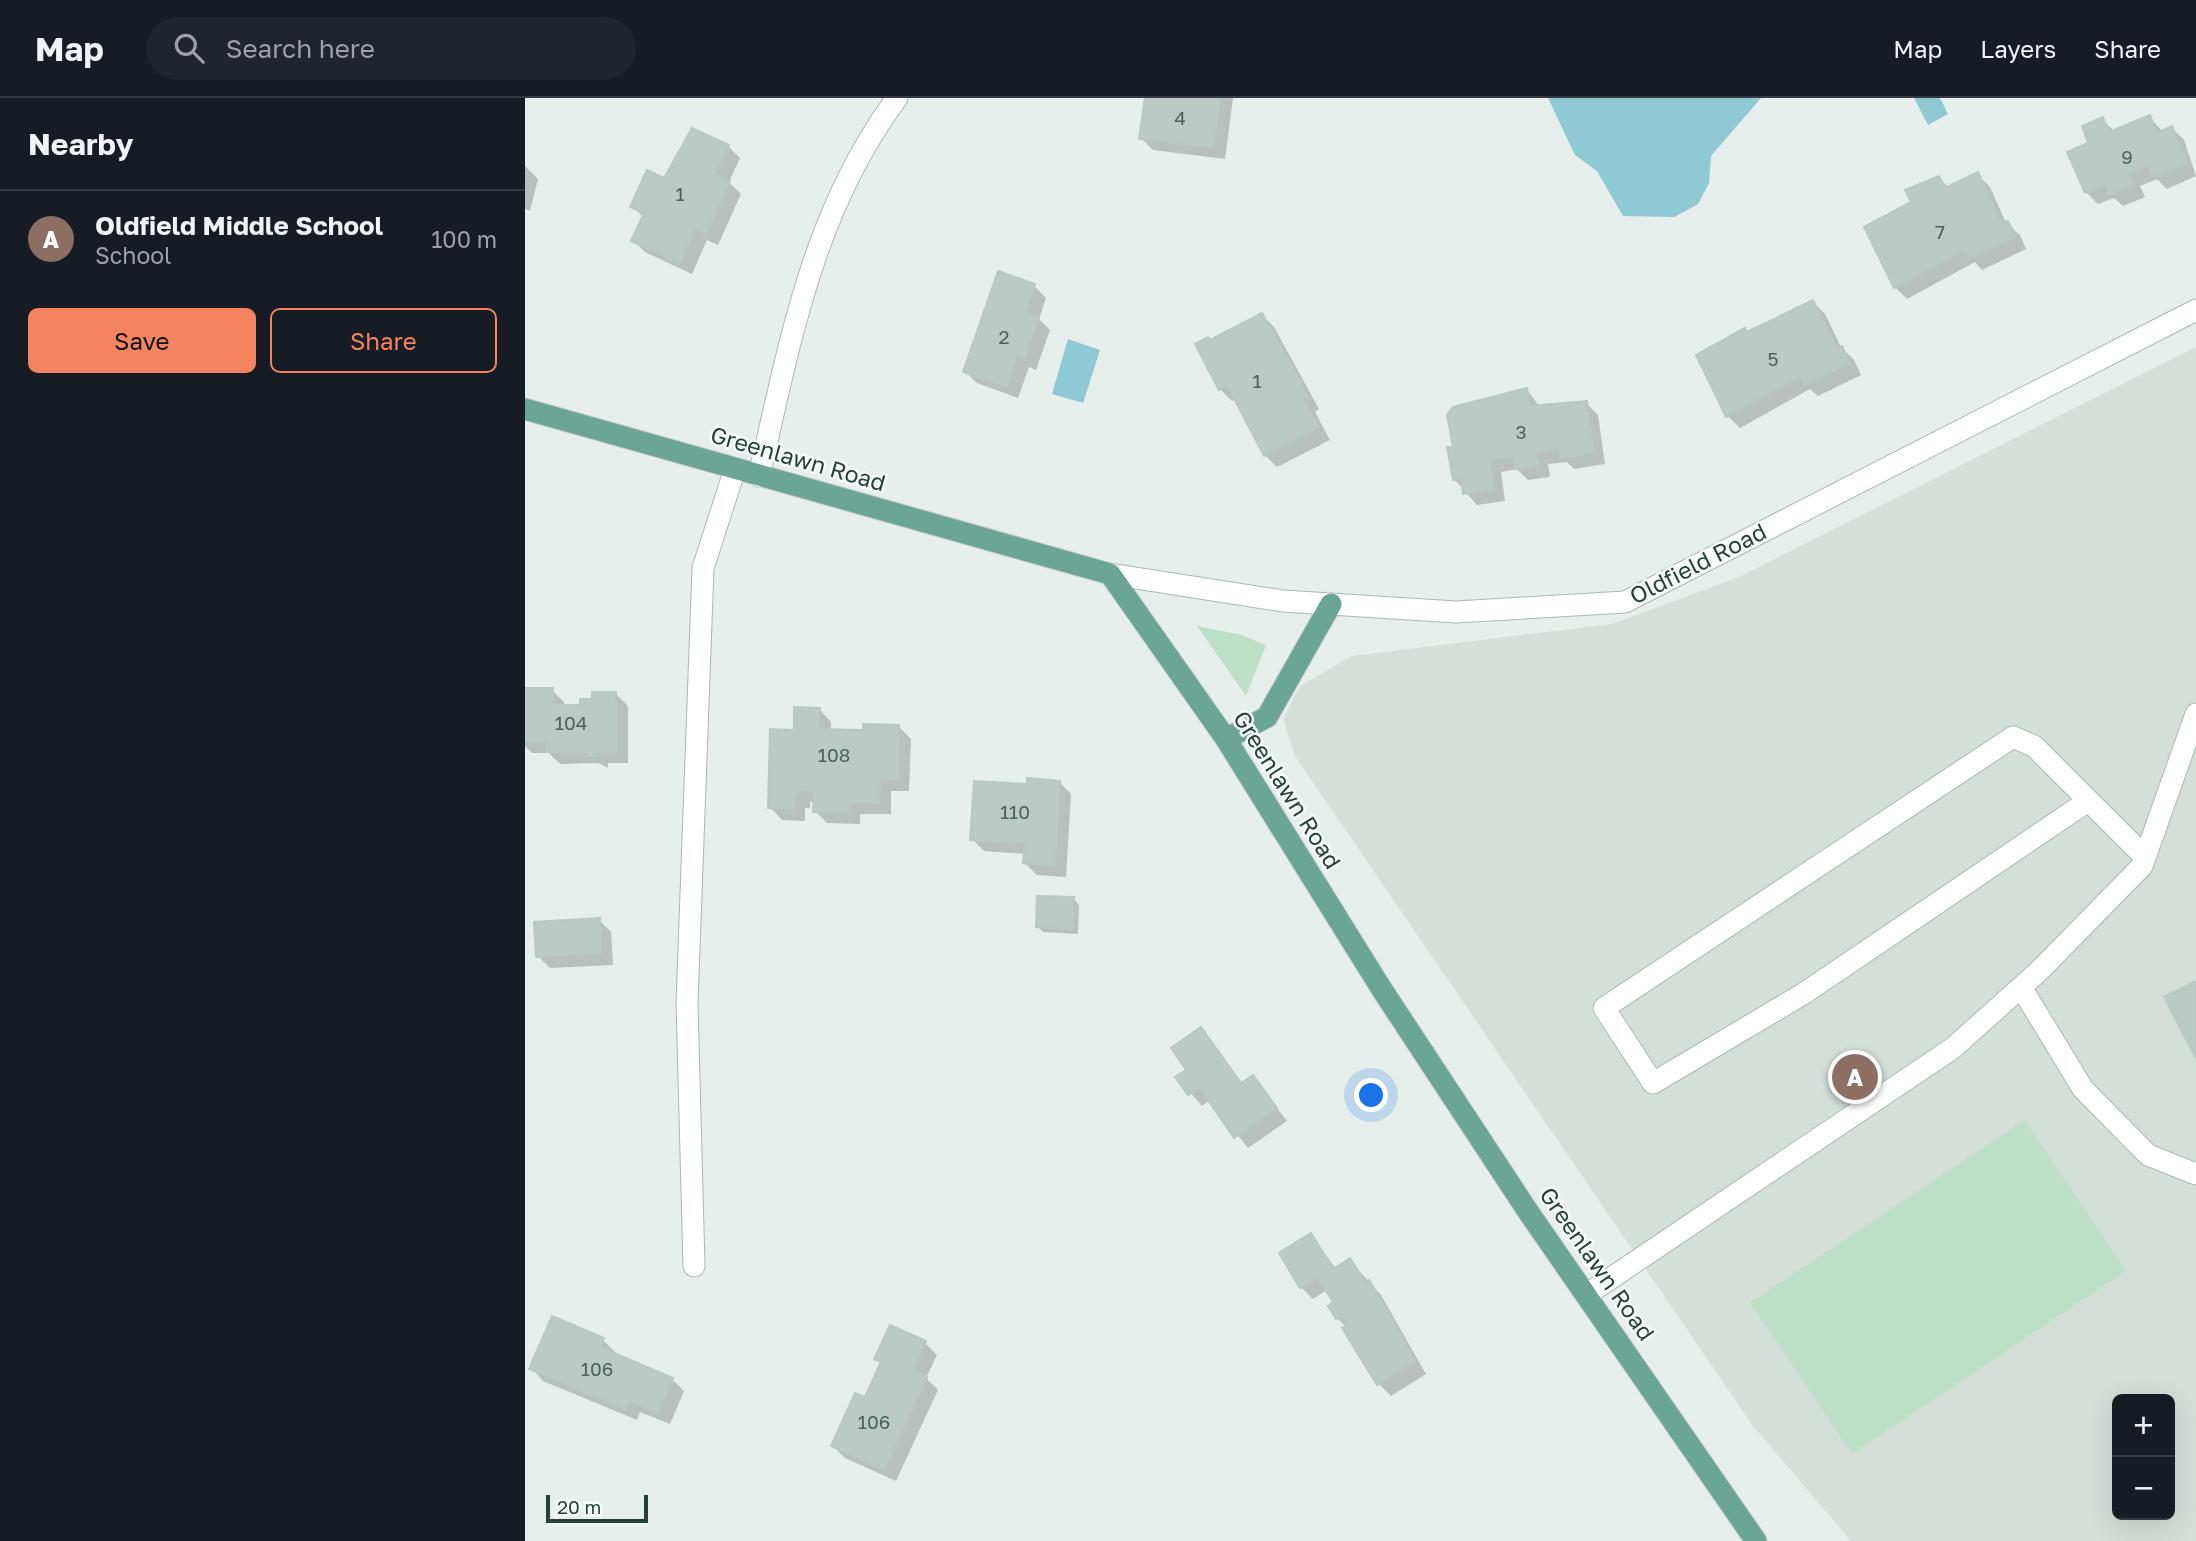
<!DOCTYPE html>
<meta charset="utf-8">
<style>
:root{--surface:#171b24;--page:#20242c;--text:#f1f3f6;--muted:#9ea1a6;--line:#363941;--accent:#f4845f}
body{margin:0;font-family:"Golos Text",sans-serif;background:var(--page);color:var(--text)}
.controls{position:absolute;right:21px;bottom:21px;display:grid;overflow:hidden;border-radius:10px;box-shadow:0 7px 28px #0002}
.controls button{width:63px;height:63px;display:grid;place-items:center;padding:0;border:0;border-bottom:2px solid var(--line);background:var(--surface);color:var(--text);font:35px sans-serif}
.scale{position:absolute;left:21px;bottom:18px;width:102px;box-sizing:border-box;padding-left:7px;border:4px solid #24423a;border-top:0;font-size:19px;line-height:24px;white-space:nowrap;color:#24423a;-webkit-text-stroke:5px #f7fbf9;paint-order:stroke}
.you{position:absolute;left:847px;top:998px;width:24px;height:24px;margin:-18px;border:5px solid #fff;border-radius:50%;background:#1a73e8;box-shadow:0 0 0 10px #1a73e833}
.badge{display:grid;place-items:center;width:46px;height:46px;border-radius:50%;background:var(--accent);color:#fff;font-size:23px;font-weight:700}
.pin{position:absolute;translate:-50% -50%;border:4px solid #fff;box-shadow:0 2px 7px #0006}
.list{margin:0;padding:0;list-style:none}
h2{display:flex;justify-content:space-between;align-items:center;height:91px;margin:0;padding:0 28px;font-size:30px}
h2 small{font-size:23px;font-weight:400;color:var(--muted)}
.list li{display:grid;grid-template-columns:46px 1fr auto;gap:21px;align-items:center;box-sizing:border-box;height:98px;padding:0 28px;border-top:2px solid var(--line)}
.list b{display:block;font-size:26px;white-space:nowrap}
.list p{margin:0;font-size:23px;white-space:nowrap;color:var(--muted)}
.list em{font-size:23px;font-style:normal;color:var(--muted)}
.actions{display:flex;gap:14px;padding:21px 28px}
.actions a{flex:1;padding:16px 0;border:2px solid var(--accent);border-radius:10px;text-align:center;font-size:24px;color:var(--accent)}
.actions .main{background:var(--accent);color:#111}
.icon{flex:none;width:38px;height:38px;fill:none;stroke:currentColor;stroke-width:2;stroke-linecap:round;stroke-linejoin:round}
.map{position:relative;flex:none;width:1671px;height:1443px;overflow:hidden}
header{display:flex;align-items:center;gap:42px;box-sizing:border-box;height:98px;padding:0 35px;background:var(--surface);border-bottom:2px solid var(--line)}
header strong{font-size:33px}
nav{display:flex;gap:38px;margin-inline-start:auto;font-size:24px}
.search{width:490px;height:63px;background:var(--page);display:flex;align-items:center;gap:18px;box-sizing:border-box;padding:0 24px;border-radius:38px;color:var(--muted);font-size:26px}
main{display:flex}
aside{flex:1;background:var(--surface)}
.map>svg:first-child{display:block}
.built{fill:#d4dfda;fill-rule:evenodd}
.green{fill:#bfe0c8}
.water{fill:#8ec9d4}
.shadow{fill:#0003}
.building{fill:#bbcac4;stroke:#b8c9c2;stroke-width:2}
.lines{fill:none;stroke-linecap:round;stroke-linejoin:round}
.minor-casing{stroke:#a8b8b2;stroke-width:23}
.major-casing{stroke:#c2cac8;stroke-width:23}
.minor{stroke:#fff;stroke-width:21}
.major{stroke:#6aa596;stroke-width:21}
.labels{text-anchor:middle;stroke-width:5;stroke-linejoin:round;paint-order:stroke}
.number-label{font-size:19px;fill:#4a645c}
.street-label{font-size:23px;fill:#24423a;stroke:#f7fbf9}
</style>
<header>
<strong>Map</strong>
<div class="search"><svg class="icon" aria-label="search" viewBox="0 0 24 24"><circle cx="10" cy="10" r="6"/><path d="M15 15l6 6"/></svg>Search here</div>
<nav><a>Map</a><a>Layers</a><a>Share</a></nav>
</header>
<main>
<aside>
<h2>Nearby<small></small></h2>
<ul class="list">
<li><span class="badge" style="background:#8d6e63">A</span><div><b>Oldfield Middle School</b><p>School</p></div><em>100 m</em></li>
</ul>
<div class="actions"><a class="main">Save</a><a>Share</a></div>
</aside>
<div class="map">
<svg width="1671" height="1443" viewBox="0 0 1671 1443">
<rect width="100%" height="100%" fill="#e6efeb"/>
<path class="built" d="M1671,249V1443H1326L1228,1328L770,658L758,620L775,588L827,558L1087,526L1214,479ZM1592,1301H1645V1417H1592Z"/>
<path class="green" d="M672,528L717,537L741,547L721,598Z
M1500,1022L1601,1173L1327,1356L1225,1205Z"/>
<path class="water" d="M1023,0H1236L1186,58L1184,85L1173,106L1149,119L1098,118L1072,73L1050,57Z
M1389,0H1415L1423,16L1403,27Z
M543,241L575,252L558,305L527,296Z"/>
<path class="shadow" d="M619,0H708L700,61L628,52L616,40Z
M1624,19L1638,34L1647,30L1659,42L1671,78L1642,91L1632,81L1615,88L1620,99L1598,108L1589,100L1573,106L1561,94L1566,45L1577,21L1589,33Z
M203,48L215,60L204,84L216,96L193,147L182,142L167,176L120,154L108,142L118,119L107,108Z
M0,68L13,81L5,113L0,111Z
M1453,77L1465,89L1481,125L1495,137L1501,151L1457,172L1450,164L1382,201L1370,189L1388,105L1414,80L1424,90Z
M509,188L521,200L514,221L525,232L511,272L504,269L493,300L452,285L440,273Z
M1288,204L1300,216L1316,249L1329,262L1336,277L1293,298L1285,291L1215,330L1203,318L1223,235Z
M737,217L749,229L794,311L790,314L805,342L752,369L740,357L711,301L707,303L695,291L685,244Z
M1002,292L1015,309L1061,305L1073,317L1080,366L1049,371L1042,364L1023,366L1025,379L1003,382L992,371L976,374L980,403L952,407L929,381L930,350Z
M0,592H27L39,604V609H57L91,596L103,608V665H83V670L73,665L35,666L24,655H7L0,648Z
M294,611L306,624V633L340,634L374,629L386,641L384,693H366V716H335V726L302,725L290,713V704L285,703V710H280V723L257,722L245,709L270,634Z
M534,684L546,696L541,779L512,777L500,765L501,756L459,753L447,741L504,688Z
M549,801L554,807L553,836L518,834L513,829Z
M74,822L86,834L88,867L25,870L13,858Z
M676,931L718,986L728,979L762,1023L723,1050L685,1002L677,1008L653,980L664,972Z
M786,1137L811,1171L825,1163L856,1197L901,1276L866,1298L854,1286L822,1230L812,1220L810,1205L802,1192L788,1201L776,1189Z
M78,1242L90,1254L89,1257L147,1281L159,1293L145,1326L115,1314L112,1322L18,1283L6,1270Z
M400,1245L412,1257L401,1280L413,1292L371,1383L320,1360L308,1348L340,1301L357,1266L352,1261Z"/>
<path class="building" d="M620,0H695L689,50L614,41Z
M1625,17L1632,35L1647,28L1663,65L1628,80L1623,68L1604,76L1609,87L1584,97L1580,87L1560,95L1542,54L1563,45L1557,28L1578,19L1584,34Z
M167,30L204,47L190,76L205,83L181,136L170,131L155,165L106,143L119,115L105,109L122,72L139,80Z
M1453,74L1476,125L1483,123L1491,139L1443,161L1439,152L1369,190L1339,129L1386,104L1380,92L1414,78L1420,90Z
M473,173L510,186L501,214L514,219L499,261L492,258L481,289L438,274Z
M1288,202L1312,250L1317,248L1325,265L1279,287L1275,278L1201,319L1171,257L1220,230L1222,234Z
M737,215L784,299L779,301L794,329L739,358L702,287L694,292L670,246L683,239L685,242Z
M1002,290L1005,308L1062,303L1069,355L1035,360L1034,351L1011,355L1014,367L990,371L987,359L965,362L969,391L938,396L936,381L928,382L922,349H928L922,317L928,309Z
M0,590H28V607H55V601H67V594H91L92,654H72V658H63V654H21V644H0Z
M269,609L295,610L294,631L338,632V626L374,627L373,682L355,681L354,705H324L323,715L288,714L289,693L274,692L273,698H269V711L243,710L245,631L269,632Z
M502,680L535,683L530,768L498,765L500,745L445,742L449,683L502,686Z
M512,798L549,799L548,831L511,829Z
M75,820L76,855L11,859L9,824Z
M1671,883V960L1639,899Z
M676,929L716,985L728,977L752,1010L709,1040L674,989L663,997L650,979L661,972L646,950Z
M786,1135L808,1171L825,1160L841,1185L844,1182L890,1263L852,1287L817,1230L823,1227L817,1217L811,1221L803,1208L808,1204L792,1179L775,1190L754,1155Z
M27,1218L79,1240L75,1249L148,1280L133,1315L103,1303L100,1311L4,1271Z
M365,1227L401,1243L388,1272L402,1279L359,1372L306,1348L330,1295L340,1299L356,1264L349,1261Z"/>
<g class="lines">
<defs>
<path id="minor" d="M234,378C265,244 288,113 372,0
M585,476L758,503L931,514L1100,504L1671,212
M1563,703L1278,896L1128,985L1079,910L1488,639L1509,648L1620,759
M1496,889L1558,991L1623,1057L1671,1076
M169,1168L162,905L178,470L210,371
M1061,1197L1428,950L1514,873L1617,768L1671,616"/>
<path id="major" d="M0,311L585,476L701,641L856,890L1002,1112L1231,1443
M701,641L742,619L806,506"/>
</defs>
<use href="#minor" class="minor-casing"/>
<use href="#major" class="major-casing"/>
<use href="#minor" class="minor"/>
<use href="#major" class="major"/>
</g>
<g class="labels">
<g class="number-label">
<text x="655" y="27">4</text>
<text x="1602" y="66">9</text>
<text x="155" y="103">1</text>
<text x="1415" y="141">7</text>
<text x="479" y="246">2</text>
<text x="1248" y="268">5</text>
<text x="732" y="290">1</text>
<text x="996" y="341">3</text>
<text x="46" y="632">104</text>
<text x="309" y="664">108</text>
<text x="490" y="721">110</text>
<text x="72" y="1278">106</text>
<text x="349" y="1331">106</text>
</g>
<g class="street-label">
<text transform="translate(273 361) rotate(16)" y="8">Greenlawn Road</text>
<text transform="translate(1173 466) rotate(-27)" y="8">Oldfield Road</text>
<text transform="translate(762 692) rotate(58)" y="8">Greenlawn Road</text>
<text transform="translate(1072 1166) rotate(55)" y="8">Greenlawn Road</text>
</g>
</g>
</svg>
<div class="controls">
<button>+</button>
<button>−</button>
</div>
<div class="scale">20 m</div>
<div class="you"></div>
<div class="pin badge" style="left:1330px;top:979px;background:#8d6e63">A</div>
</div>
</main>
